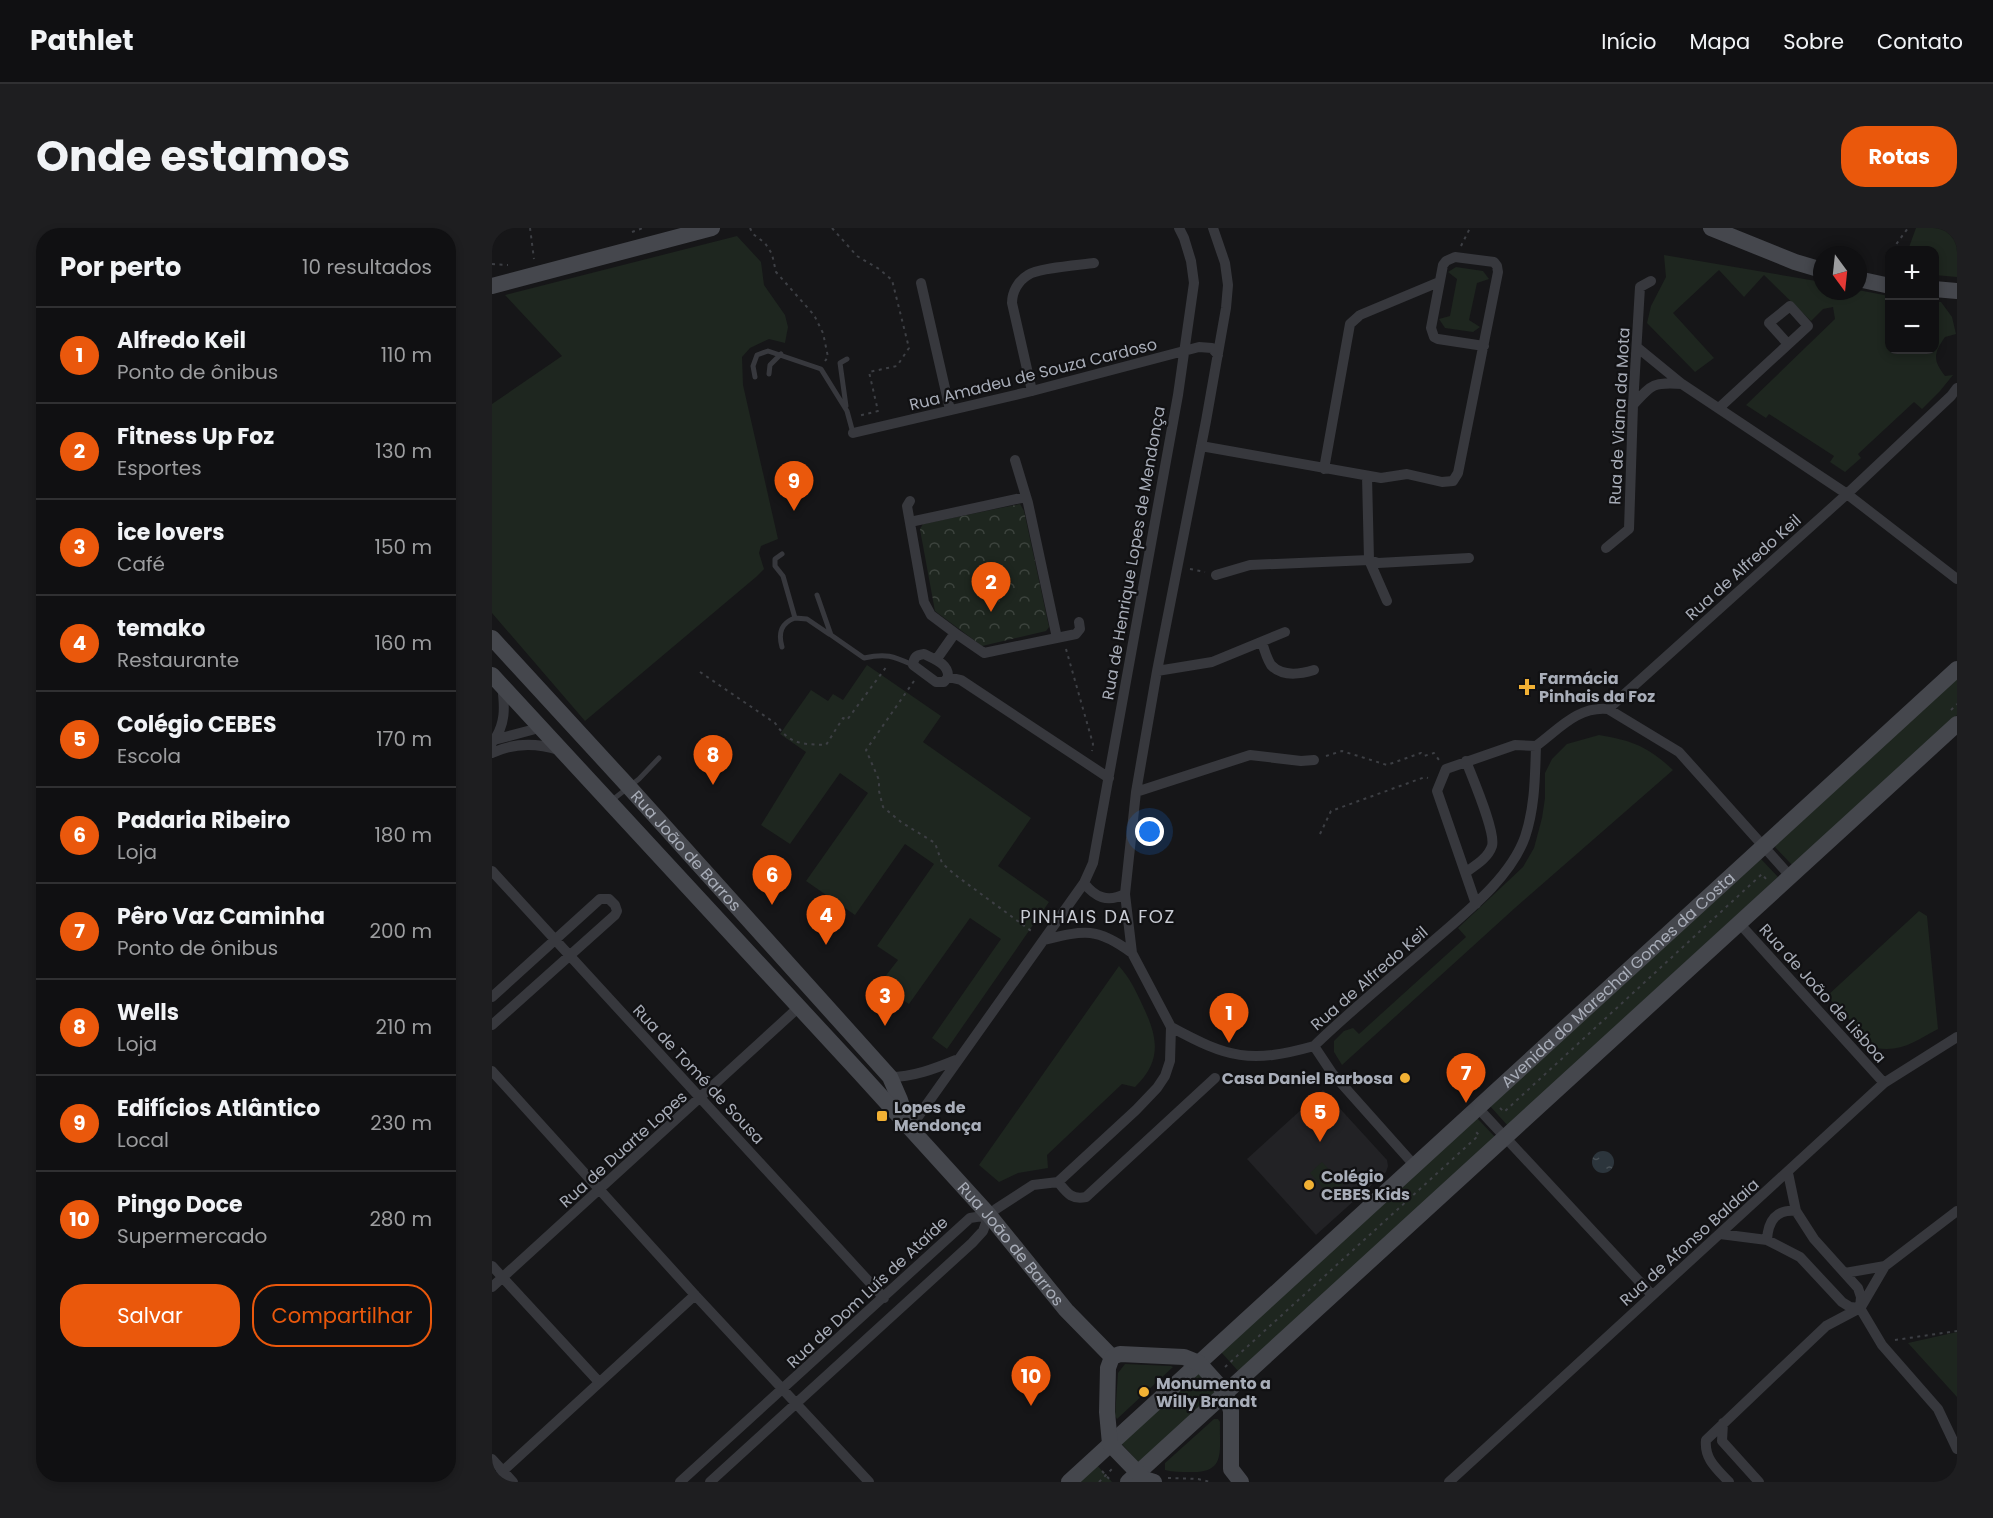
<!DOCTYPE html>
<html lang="pt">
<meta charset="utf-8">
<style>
:root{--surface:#101012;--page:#1e1e20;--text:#f1f3f6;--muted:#9c9d9f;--line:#303032;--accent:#ea580c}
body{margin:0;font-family:Poppins,sans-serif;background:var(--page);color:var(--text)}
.controls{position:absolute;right:18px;top:18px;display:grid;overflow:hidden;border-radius:12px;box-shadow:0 3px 9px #0003}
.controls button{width:54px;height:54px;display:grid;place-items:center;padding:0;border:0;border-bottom:2px solid var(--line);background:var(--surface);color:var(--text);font:30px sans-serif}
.compass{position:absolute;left:1321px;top:18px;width:54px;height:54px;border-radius:50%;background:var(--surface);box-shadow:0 3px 9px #0003;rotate:165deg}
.you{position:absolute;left:658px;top:604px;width:21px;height:21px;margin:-15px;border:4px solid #fff;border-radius:50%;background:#1a73e8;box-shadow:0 0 0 9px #1a73e833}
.badge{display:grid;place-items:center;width:39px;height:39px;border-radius:50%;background:var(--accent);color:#fff;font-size:20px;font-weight:700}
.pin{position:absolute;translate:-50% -50px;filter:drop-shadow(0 2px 3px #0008)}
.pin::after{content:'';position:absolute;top:32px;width:21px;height:18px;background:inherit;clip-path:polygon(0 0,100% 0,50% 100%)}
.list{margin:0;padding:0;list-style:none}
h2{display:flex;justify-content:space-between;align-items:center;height:78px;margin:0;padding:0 24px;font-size:26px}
h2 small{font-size:20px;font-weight:400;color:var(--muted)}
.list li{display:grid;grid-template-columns:39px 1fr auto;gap:18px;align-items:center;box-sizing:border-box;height:96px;padding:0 24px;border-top:2px solid var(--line)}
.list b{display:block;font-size:22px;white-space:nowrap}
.list p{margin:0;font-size:20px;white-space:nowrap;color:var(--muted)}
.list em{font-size:20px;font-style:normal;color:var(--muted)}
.actions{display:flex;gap:12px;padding:18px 24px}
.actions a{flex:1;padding:14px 0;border:2px solid var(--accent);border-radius:24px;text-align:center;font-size:21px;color:var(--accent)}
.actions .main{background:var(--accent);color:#fff}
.map{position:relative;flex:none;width:1465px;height:1254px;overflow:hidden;border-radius:24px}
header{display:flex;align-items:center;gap:36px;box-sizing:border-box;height:84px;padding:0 30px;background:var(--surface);border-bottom:2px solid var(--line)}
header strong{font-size:28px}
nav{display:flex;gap:33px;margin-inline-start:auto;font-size:21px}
.intro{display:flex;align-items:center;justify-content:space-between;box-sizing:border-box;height:144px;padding:0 36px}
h1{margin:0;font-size:42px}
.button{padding:15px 27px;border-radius:24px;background:var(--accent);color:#fff;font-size:21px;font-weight:700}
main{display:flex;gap:36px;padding:0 36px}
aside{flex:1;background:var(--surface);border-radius:24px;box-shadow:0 3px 9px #0003}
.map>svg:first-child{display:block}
.built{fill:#222225}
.green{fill:#1e261f}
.forest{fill:url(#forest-crowns)}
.water{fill:url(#water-ripples)}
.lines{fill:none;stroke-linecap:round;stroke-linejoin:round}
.path{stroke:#3d3f44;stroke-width:2;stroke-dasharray:3 4.5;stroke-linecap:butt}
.lane{stroke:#37383d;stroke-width:5}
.street{stroke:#37383d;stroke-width:10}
.secondary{stroke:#45474d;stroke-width:16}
.poi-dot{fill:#f2b134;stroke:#111113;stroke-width:2}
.labels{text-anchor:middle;stroke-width:4.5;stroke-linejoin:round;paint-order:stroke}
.street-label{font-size:16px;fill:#a8adb8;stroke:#111113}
.poi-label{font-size:16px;font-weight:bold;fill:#a8adb8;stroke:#111113;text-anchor:start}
.neighbourhood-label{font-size:18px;letter-spacing:1.5px;fill:#c9ccd4;stroke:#111113}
</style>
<header>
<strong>Pathlet</strong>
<nav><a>Início</a><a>Mapa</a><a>Sobre</a><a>Contato</a></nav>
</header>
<div class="intro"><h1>Onde estamos</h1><a class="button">Rotas</a></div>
<main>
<aside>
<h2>Por perto<small>10 resultados</small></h2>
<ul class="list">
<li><span class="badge">1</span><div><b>Alfredo Keil</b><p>Ponto de ônibus</p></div><em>110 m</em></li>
<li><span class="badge">2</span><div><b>Fitness Up Foz</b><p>Esportes</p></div><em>130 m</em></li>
<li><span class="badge">3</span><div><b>ice lovers</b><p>Café</p></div><em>150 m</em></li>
<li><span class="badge">4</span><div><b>temako</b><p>Restaurante</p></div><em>160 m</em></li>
<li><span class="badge">5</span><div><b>Colégio CEBES</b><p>Escola</p></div><em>170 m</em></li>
<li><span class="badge">6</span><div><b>Padaria Ribeiro</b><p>Loja</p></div><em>180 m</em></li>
<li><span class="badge">7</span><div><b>Pêro Vaz Caminha</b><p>Ponto de ônibus</p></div><em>200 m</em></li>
<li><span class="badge">8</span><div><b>Wells</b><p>Loja</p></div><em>210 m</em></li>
<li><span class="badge">9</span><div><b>Edifícios Atlântico</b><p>Local</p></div><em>230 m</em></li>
<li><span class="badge">10</span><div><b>Pingo Doce</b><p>Supermercado</p></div><em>280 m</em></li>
</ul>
<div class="actions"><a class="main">Salvar</a><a>Compartilhar</a></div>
</aside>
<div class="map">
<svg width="1465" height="1254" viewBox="0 0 1465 1254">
<defs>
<pattern id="forest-crowns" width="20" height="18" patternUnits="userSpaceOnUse" patternTransform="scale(1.5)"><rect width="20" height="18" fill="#1e261f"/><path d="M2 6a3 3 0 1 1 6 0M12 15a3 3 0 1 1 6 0" fill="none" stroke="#3c433d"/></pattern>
<pattern id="water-ripples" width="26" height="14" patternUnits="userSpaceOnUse" patternTransform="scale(1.5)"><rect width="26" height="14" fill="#2c353c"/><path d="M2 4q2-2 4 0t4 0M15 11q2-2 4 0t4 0" fill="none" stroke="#485056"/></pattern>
</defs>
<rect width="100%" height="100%" fill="#161618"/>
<path class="built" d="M831,862L895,932L896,938L894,944L824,1007L755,931Z"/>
<path class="green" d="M1424,0H1465V49L1443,47L1442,22H1416Z
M245,8L269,34L272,57L293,87L296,99L293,115L277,111L258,120L250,129L251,157L286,311L269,318L267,325L272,341L264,349L93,493L0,385V176L70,128L13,67Z
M1172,27L1330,54V63L1366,62L1397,68L1398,122H1442L1443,74H1449L1460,89L1464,106L1453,109C1441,126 1441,132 1453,148L1461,147L1448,163L1430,181L1422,174L1366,226L1369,230L1353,244L1338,234L1342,228L1277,186L1274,190L1254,177L1343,91L1341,79L1331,81L1319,93L1272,47L1252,69L1227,42L1181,85L1222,130L1203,144L1155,95L1159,78L1174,49Z
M964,39L991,43L997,51L985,55L977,92L988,99L981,104L953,100L947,91L958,88L965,51L956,44Z
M375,437L449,488L431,514L539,590L506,638L557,674L455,821L440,810L509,711L478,690L417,776L397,763L402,755L392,750L406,732L385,718L442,636L413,616L363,687L314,653L376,565L348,545L298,616L269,597L314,524L288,506L319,462L336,473L341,466L351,472Z
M1465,450V487L1300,637L1283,619L1284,617Z
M1107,507C1141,513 1155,518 1181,542L1024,679L850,837L842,824V813L852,803L861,800L867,806L974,709L966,700L1031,639L1042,620L1050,590L1053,570V545L1060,531L1075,516Z
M1269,631L1286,649L1016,898L998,878Z
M1427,683L1435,688L1446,801C1425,812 1409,825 1384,820L1335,768Z
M627,738C637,749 643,761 649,774C665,807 672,831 643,859L630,856L555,927L556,940L526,945L507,954L487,937Z
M985,890L1003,909L747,1144L729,1124Z
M830,934L851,956L838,968L818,945Z
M1465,1104V1169L1416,1115Z
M633,1136L679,1138L681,1139L625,1191L623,1188L626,1145Z
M706,1145L724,1165L647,1235L629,1215Z
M722,1191H726L728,1194C727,1223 735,1246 697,1244C689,1244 681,1244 673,1242V1235Z
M605,1237L620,1254H587Z"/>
<path class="forest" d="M528,276L532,283L557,399L554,403L490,418L443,383L428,301L431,296Z"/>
<path class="water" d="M1100 934a11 11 0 1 1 22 0a11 11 0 1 1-22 0Z"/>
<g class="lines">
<path class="path" d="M38,0L42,31
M258,0L261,6L273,15L280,26L284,44L322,87L331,105L336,129L333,133
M340,0L365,28L387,41L400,52L417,120L405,138L377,144L386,183L366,188
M140,4L151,0
M969,18L978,0
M1400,22L1416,0
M0,36L16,37
M1395,41L1398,32
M698,341L713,344
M574,421L601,516L600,523
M208,444L283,495C298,517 310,516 334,517L351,490L355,492L395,438
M422,453L374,522L387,552V563L391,579L409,594L443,615L450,635L462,646L542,705
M1459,482L1465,476
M834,528L850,523L895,537L929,525L932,528L942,525L947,532
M828,606L839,583L933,549L936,550
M1008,880L1012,884L1270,646L1274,651
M1403,1112L1465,1103
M733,1139L987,907L983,903
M610,1243L620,1254
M676,1250L706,1251L719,1254
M607,1254L621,1240"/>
<path class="lane" d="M277,146L278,137L289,126
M263,149L261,138L265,127L276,123L329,141L355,183L361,205
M354,178L348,135L355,131
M290,326L283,331V338L291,348L303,390L315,391L337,406
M325,367L339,407L372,430C394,425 401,428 421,437
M290,419C286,405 289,395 303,390
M119,573L147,551L167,530"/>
<path class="street" d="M429,55L458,182
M1146,120L1190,156L1355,266L1465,351
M540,163L520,75C520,64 526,53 536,47C545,40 588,37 602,35
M1141,177C1160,156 1161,154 1190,156
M1227,180L1316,98L1298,78L1277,95L1296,116
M361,205L540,163L707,119L720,120L726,127
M709,218L889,250L915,246L950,254L961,253L966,245L1006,44L1005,38L1002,34L963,29L954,33L951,37L939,100L942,109L946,111L992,118
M523,232L536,275L565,410
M832,241L858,96L868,87L947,54
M875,248L877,332L895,373
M418,273L415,278L432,374L439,387L463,405
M418,294L534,269
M1114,320L1137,301L1141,177L1148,59L1159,53
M724,347L758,337L877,332L886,335L977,330
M770,414C772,421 775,431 779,437C790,449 809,446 822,442
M432,426C442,431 457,436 456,449L452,454H444L421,437C422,429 424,427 432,426Z
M444,432L463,405L492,425L584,406L588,401L587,394
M665,443L720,434L793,404
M456,449L469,452L617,550
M1116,481L1187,524L1298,648
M2,512L47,500
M0,515C14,497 13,479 10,458
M0,525C21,515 45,515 67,522
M644,564L758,527L809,533L822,532
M0,643L392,1070
M974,644C984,637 996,630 1000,618C1004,604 980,549 974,533
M592,655C603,669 615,675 633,666
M984,676L945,563L954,541L1023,517L1044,518
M1247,695L1392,855
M552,712C593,702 605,699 640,725
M0,769L108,671H117L123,677L125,683L123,687L0,797
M679,799C736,830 758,836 822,818C859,782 900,749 939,715C972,686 1018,651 1033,609C1043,579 1043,549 1044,518C1067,501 1086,478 1116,481L1355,266L1459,168L1465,160
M822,818L840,845L923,938
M0,843L203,1067L377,1254
M398,849C421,849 442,841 464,832
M986,880L1160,1067
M418,900L592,655L601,635L686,167L702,55L699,33L692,10L687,0
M566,954C575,965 579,972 594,969L723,850
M1228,1006L1275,1012L1308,1029L1350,1074L1358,1079L1368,1080L1369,1069L1366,1060L1322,1011L1304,983L1296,945
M1275,1012C1276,993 1284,981 1304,983
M0,1038L107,1154
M1353,1045L1393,1038
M0,1059L307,779
M1369,1079L1393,1038L1465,983
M1368,1080L1390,1117L1446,1181L1465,1221
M1231,1195L1230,1213L1267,1254
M0,1231L21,1254
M0,1253L203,1067
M188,1254L478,990L497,987
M218,1254L480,1015L491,1003L497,987L504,981L541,957L566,954L644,882L665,860L673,848L678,833L679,799L640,725L633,666L644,564L665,443L714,193L734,80L736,57L733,35L721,0
M957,1254L1392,855L1465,809
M1237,1254C1225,1241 1212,1231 1214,1212L1334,1098L1368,1080"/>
<g class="secondary">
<path d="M1219,0L1303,34L1330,42"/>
<path d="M1366,51L1398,58"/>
<path d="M0,58L220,0"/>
<path d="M1442,61L1465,63"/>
<path id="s1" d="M0,410L137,559L398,849L408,872L415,894"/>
<path id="s2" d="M0,447L367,844L497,987L574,1082L620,1129"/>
<path id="s3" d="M577,1254L1465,441"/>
<path d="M636,1254L1465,496"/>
<path d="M662,1254L652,1251L618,1216L615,1184L616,1140L620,1129L628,1126L692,1129L707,1135L734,1165L739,1183V1241L749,1254"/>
</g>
</g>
<g class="poi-dot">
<path d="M1032 450h6v6h6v6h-6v6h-6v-6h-6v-6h6z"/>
<circle cx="913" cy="850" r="6"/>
<rect x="384" y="882" width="12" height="12" rx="3"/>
<circle cx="817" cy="957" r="6"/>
<circle cx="652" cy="1164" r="6"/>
</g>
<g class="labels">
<g class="street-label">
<text transform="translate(541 146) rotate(-14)" y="6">Rua Amadeu de Souza Cardoso</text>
<text transform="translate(1127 188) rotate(-87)" y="6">Rua de Viana da Mota</text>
<text transform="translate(641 325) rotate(-80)" y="6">Rua de Henrique Lopes de Mendonça</text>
<text transform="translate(1251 339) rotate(-42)" y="6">Rua de Alfredo Keil</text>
<text dy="6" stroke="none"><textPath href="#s1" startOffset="288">Rua João de Barros</textPath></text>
<text transform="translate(877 750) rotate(-41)" y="6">Rua de Alfredo Keil</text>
<text dy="6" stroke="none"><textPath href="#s3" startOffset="744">Avenida do Marechal Gomes da Costa</textPath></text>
<text transform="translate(1331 765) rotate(48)" y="6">Rua de João de Lisboa</text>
<text transform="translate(207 846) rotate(47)" y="6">Rua de Tomé de Sousa</text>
<text transform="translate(131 921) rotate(-42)" y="6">Rua de Duarte Lopes</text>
<text transform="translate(1197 1014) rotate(-42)" y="6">Rua de Afonso Baldaia</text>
<text dy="6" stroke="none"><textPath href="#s2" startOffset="770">Rua João de Barros</textPath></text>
<text transform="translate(375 1064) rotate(-43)" y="6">Rua de Dom Luís de Ataíde</text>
</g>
<g class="poi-label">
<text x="1047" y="456">Farmácia<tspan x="1047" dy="18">Pinhais da Foz</tspan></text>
<text x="901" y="856" text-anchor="end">Casa Daniel Barbosa</text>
<text x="402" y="885">Lopes de<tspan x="402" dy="18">Mendonça</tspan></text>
<text x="829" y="954">Colégio<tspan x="829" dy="18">CEBES Kids</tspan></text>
<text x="664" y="1161">Monumento a<tspan x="664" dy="18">Willy Brandt</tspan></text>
</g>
<g class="neighbourhood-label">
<text x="606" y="695">PINHAIS DA FOZ</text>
</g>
</g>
</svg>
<div class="controls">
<button>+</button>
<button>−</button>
</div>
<svg class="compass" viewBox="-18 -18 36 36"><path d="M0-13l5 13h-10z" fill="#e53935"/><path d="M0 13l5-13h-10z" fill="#9c9d9f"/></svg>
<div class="you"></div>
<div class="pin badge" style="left:737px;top:815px">1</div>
<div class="pin badge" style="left:499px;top:384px">2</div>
<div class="pin badge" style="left:393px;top:798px">3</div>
<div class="pin badge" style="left:334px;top:717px">4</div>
<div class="pin badge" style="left:828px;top:914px">5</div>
<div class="pin badge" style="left:280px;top:677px">6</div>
<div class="pin badge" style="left:974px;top:875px">7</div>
<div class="pin badge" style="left:221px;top:557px">8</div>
<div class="pin badge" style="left:302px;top:283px">9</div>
<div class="pin badge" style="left:539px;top:1178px">10</div>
</div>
</main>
